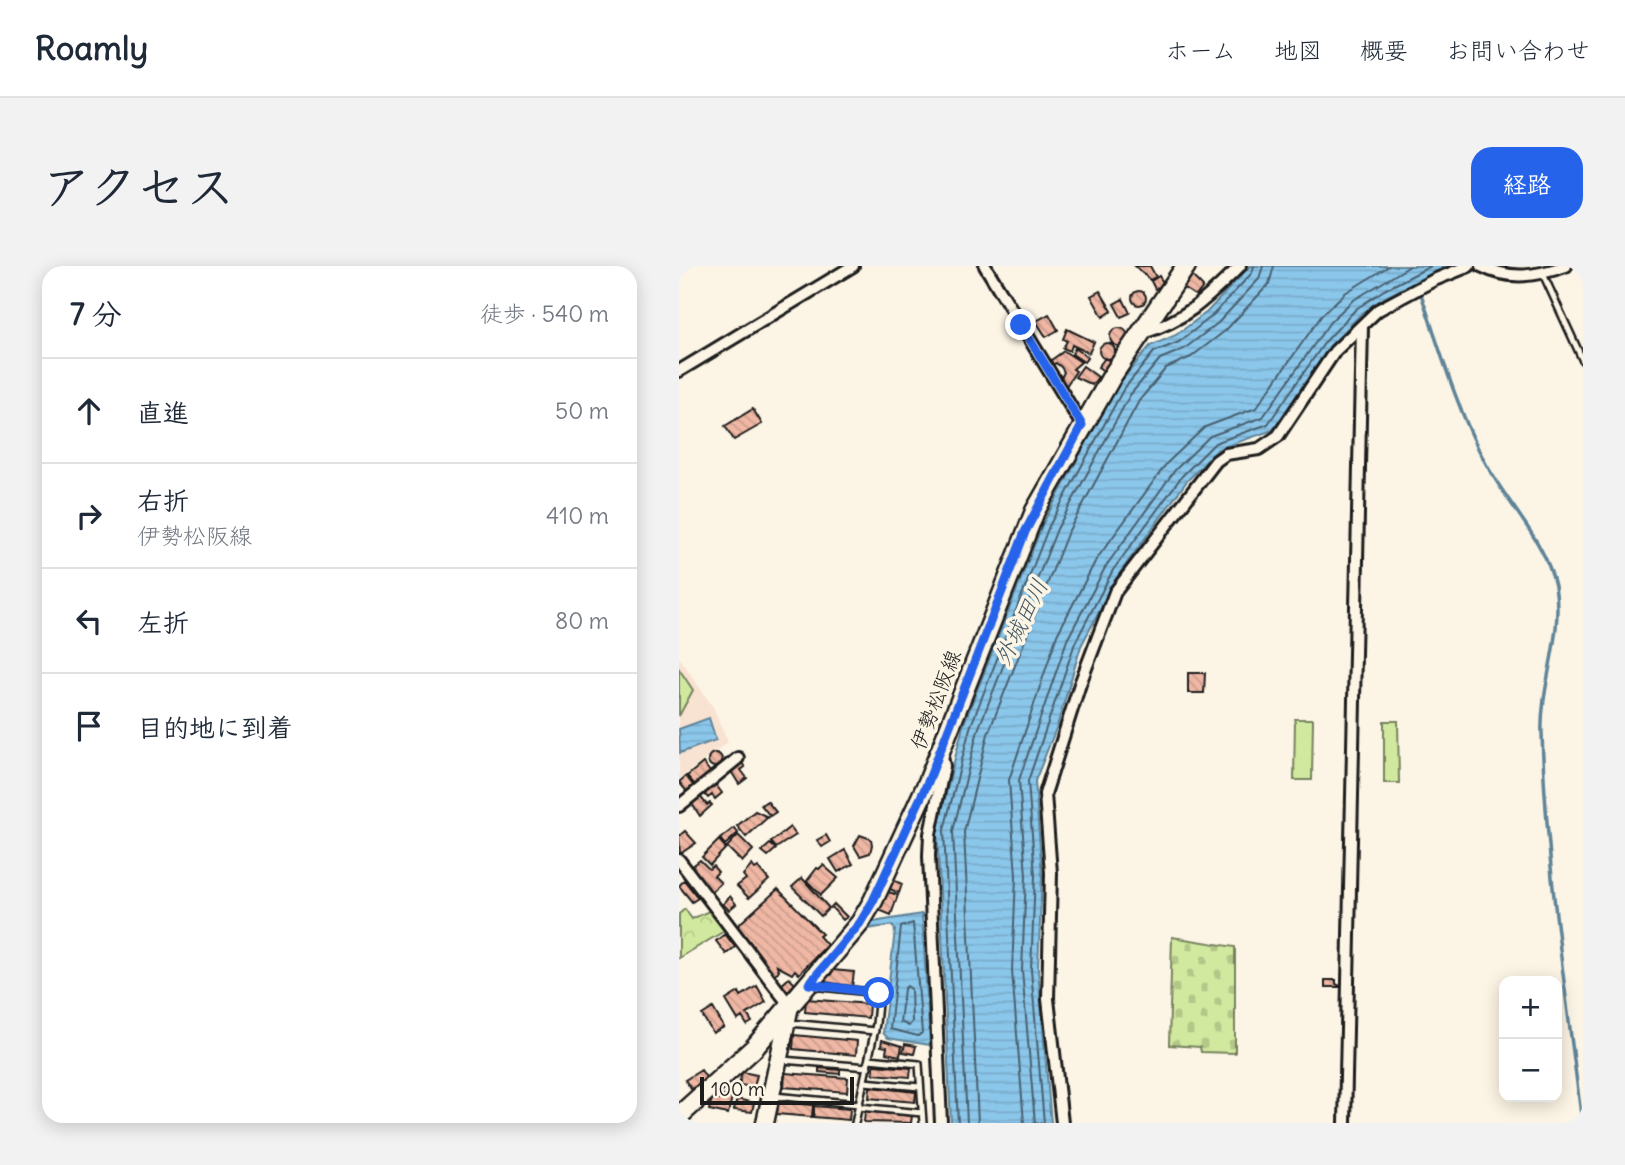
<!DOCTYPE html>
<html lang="ja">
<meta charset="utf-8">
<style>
:root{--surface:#fff;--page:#f2f2f3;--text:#1f2937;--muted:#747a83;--line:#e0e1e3;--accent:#2563eb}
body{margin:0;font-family:Delius,"Klee One",sans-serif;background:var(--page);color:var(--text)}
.controls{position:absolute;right:21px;bottom:21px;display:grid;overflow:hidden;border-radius:14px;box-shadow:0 4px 18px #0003}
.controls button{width:63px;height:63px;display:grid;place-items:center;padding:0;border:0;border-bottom:2px solid var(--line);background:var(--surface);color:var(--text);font:35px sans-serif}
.scale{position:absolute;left:21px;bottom:18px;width:154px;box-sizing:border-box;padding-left:7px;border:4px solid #1c1c1c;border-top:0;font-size:19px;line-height:24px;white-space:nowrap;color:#1c1c1c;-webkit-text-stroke:5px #fcf5e5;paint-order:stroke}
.stop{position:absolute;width:21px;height:21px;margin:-16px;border:5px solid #2563eb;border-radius:50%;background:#fff}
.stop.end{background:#2563eb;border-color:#fff;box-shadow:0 2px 7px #0008}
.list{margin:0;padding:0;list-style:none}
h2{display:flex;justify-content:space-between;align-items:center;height:91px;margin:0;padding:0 28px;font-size:30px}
h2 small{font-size:23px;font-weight:400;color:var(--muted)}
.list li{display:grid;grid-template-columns:46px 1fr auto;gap:21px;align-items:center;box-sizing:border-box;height:105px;padding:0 28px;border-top:2px solid var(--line)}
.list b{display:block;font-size:26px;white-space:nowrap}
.list p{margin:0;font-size:23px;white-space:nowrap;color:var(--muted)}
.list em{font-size:23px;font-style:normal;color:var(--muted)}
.icon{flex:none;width:38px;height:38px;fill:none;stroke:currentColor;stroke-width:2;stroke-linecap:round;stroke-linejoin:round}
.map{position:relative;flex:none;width:904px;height:857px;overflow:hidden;border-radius:21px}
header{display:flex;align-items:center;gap:42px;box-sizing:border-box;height:98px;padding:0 35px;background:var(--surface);border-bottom:2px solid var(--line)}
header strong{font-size:33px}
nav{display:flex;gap:38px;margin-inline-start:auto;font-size:24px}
.intro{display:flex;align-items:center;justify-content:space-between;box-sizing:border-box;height:168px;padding:0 42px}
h1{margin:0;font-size:49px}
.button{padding:18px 32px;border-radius:21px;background:var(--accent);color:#fff;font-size:24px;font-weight:700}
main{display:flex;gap:42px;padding:0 42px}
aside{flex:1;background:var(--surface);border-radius:21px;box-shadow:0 4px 18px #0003}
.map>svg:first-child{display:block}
.built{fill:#f8e2d2}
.grass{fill:#d1e99f;stroke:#76825e;stroke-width:2}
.forest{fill:url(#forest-crowns);stroke:#76825e;stroke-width:2}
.cemetery{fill:url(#cemetery-stones);stroke:#76825e;stroke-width:2}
.water{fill:url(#water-rules);stroke:#5f8398;stroke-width:2}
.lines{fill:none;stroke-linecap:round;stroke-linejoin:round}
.shore{stroke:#48606f;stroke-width:2}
.stream{stroke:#5f8398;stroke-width:3.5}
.building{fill:url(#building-back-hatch);stroke:#1c1c1c;stroke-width:2}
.lane-casing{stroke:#1c1c1c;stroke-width:10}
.street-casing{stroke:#1c1c1c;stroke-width:16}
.secondary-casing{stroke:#1c1c1c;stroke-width:21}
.primary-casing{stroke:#1c1c1c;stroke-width:23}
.lane{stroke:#fcf5e5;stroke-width:5}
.street{stroke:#fcf5e5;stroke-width:10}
.secondary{stroke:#fcf5e5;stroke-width:16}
.primary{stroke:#fcf5e5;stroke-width:18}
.route{stroke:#2563eb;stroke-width:9}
.labels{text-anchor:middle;stroke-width:7;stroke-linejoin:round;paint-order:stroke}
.street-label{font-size:21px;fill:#1c1c1c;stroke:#fcf5e5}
.water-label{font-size:23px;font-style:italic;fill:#435864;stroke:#fcf5e5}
</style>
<header>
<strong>Roamly</strong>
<nav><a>ホーム</a><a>地図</a><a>概要</a><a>お問い合わせ</a></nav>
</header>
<div class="intro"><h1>アクセス</h1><a class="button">経路</a></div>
<main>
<aside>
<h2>7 分<small>徒歩 · 540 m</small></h2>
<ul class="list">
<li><svg class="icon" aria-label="ahead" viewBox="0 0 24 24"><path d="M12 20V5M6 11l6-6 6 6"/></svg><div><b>直進</b></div><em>50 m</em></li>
<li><svg class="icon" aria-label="right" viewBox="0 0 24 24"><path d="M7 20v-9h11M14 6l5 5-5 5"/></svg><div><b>右折</b><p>伊勢松阪線</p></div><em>410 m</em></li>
<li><svg class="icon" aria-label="left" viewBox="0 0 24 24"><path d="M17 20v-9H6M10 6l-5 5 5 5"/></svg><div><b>左折</b></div><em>80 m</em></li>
<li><svg class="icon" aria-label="arrive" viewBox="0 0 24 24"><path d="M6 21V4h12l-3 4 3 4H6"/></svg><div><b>目的地に到着</b></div></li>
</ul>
</aside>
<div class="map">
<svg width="904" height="857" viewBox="0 0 904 857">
<defs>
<pattern id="forest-crowns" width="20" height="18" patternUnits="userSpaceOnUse" patternTransform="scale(1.75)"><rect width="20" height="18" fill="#d1e99f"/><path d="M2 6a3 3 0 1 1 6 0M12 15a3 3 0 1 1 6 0" fill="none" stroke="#b3c788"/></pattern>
<pattern id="cemetery-stones" width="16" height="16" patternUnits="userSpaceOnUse" patternTransform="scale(1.75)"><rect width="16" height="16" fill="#d1e99f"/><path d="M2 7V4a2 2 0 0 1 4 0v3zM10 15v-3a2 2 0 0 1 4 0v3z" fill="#b3c788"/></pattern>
<pattern id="water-rules" width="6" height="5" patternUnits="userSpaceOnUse" patternTransform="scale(1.75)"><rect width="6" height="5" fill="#8bc7eb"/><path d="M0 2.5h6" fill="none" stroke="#77aac9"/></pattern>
<pattern id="building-back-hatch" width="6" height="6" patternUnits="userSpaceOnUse" patternTransform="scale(1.75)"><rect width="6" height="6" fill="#efb7a4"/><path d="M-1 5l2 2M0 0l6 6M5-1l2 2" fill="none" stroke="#cc9d8d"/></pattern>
</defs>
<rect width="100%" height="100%" fill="#fcf5e5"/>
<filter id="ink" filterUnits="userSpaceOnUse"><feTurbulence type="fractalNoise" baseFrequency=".0143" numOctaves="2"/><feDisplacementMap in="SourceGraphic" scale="14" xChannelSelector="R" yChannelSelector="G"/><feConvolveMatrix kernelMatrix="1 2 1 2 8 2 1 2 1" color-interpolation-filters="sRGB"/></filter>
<g filter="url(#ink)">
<path class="built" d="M0,391L34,441L49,476L0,513Z"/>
<path class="grass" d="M0,403L14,424L0,450Z
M616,453H634L633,514H615Z
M705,455H719L720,517H705Z"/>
<path class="forest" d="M6,643L13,653L32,644L47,664L0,692V648Z"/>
<path class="cemetery" d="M493,671L556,681V787L522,786L521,781L490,779Z"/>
<path class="water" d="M571,0H769L708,30L682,48L651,80L594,164L539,183L508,215L440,308L402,380L378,460L356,515L363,609L359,703L372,857H272L258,564L284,460L364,257L438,120L471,80L497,69L528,46Z
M30,452L37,474L1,487L0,463Z
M243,648L251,779L209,772L204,767L216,664L213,659L184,664L188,657Z"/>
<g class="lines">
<path class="shore" d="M234,657L243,767L239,770L211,763L222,661Z
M228,720L232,723L233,756L230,760L221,756L225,723Z
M279,857L265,564L291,462L370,260L444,124L475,86L500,76L532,51L573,7L575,0
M288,857L274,565L299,464L378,263L451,129L481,93L505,83L539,57L580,13L584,0
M299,857L285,566L309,468L388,268L460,135L487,102L512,91L546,65L590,18L595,0
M345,857L333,705L337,610L330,514L378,369L417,294L488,197L526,161L577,142L643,49L666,27L710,0
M356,857L343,704L347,610L340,514L388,374L427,300L496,204L531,170L584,151L651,56L673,35L731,0
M365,857L352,704L356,610L349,515L396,377L434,304L503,210L536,177L589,158L646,76L677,43L705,24L752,0"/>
<path class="stream" d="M742,28C761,84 778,143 806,196C827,236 867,276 876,320C885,368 861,419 863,467C867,598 887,727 903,857
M243,650H247"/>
</g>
<path class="building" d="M456,0H471L477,11L471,14Z
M511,8L524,21L517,30L503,21Z
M480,10L485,18L476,23L472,15Z
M453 32a7 7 0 1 1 14 0a7 7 0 1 1-14 0Z
M421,25L433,45L424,51L412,30Z
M444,33L451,47L442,51L435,38Z
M370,48L379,64L367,71L357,55Z
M431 71a9 9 0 1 1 18 0a9 9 0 1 1-18 0Z
M388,63L415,76L410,87L393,79L391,85L384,82L388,75L384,73Z
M420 85a8 8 0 1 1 16 0a8 8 0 1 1-16 0Z
M396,82L409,91L405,96L393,88Z
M385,85L402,96L394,103L397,105L387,120L380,116L385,106L382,101L377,97L370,101L368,97Z
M426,92L433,97L426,106L419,101Z
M404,100L419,111L413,119L396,111Z
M74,143L83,158L55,174L46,160Z
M509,407H526L525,427H509Z
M29 494a7 7 0 1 1 14 0a7 7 0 1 1-14 0Z
M62,496L66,501L62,504L68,512L60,518L50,502Z
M24,497L32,507L17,520L8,510Z
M7,510L16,522L9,527L0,516Z
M34,515L43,527L36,533L33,529L29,532L22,524Z
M19,528L28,539L31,537L33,539L21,550L11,535Z
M88,535L97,546L91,550L82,539Z
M76,545L89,551L67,571L58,560Z
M111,561L117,569L97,582L92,576Z
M55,562L59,567L46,579L41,573Z
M6,565L17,577L1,588L0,570Z
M59,569L74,584L63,596L48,581Z
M147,569L151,576L143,581L138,574Z
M181,569L192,573L193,579L191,587L181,590L175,580Z
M40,574L47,582L31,599L23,591Z
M91,578L97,583L89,590L83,585Z
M166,584L174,598L159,606L151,593Z
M21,594L30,603L34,600L39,606L35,610L42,617L32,626L11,602Z
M73,599L76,603L79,601L90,614L70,632L58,620L67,613L64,609Z
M144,599L159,612L142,629L128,615L138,602L140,603Z
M123,612L150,642L142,650L113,621Z
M212,613L223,618L220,627L208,622Z
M5,614L19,632L13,636L0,620Z
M99,623L143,668L140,670L148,679L120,708L116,704L113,708L98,700L100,705L90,712L56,662Z
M209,626L219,629L212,649L200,644Z
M51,630L57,638L50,644L44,638Z
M155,638L168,651L164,654L152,641Z
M46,668L56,681L47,688L37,675Z
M153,704L175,706L173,721L146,716L147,708L152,709Z
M110,712L116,718L106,728L99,722Z
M646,714H657V718L663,721H646Z
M78,720L87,736L68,748L73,756L68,759L63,751L59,754L47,734L60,726L62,730Z
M127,733L190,738L189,752L126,746Z
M34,742L45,761L34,767L23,749Z
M115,769L178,775L177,789L114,783Z
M203,774L223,780L221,790L207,787L208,781L202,780Z
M226,778L237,780L235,788L224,786Z
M195,799L232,802L231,811L194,808Z
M140,802L161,804V808L140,806Z
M22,804L28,813L12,823L6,814Z
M63,806L78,809L75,821L60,819Z
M106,807L169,812L168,826L105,821Z
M191,821L237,826L236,836L190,832Z
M45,829L53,831L49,848L30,844L33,832L40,834Z
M58,833L75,837L73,846L55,844Z
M99,836L134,839L133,851L98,848Z
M135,840L171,843L170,854L135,851Z
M186,845L233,850L232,857L185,856Z"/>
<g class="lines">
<defs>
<path id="lane" d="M864,8L904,95
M133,720L200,727L197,758L176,857
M111,757L196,765
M190,793L240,798L244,857
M103,794L189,801
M185,816L241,821
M95,830L180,838
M180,841L243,847"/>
<path id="street" d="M306,0L403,159
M802,0C832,15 857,10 887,0
M464,67C509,53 528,32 561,0
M0,105L174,0
M0,540L59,492
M0,594L111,740
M262,857L250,590L251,568L265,500L263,490
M383,857L369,733L372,607L366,528L401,418L436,326L537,195L547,188L580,183L599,170L656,85L699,44L755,14L790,0
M666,857L683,60"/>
<path id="secondary" d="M86,857L111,740"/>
<path id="primary" d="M0,850L75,782L181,657L194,635L249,516L356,245L433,110L507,0"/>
</defs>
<use href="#lane" class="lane-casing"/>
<use href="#street" class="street-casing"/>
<use href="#secondary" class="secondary-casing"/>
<use href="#primary" class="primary-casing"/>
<use href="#lane" class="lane"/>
<use href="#street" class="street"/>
<use href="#secondary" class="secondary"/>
<use href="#primary" class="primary"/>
</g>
</g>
<g class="lines" filter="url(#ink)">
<path class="route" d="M200,727L130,718L181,657L194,635L249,516L346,266L403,159L342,59"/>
</g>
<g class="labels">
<g class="street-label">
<text transform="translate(257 434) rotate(-69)" y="7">伊勢松阪線</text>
</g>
<g class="water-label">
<text transform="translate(342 356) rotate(-64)" y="8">外城田川</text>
</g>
</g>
</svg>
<div class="controls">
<button>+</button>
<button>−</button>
</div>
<div class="scale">100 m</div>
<div class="stop" style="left:200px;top:727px"></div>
<div class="stop end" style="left:342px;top:59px"></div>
</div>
</main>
